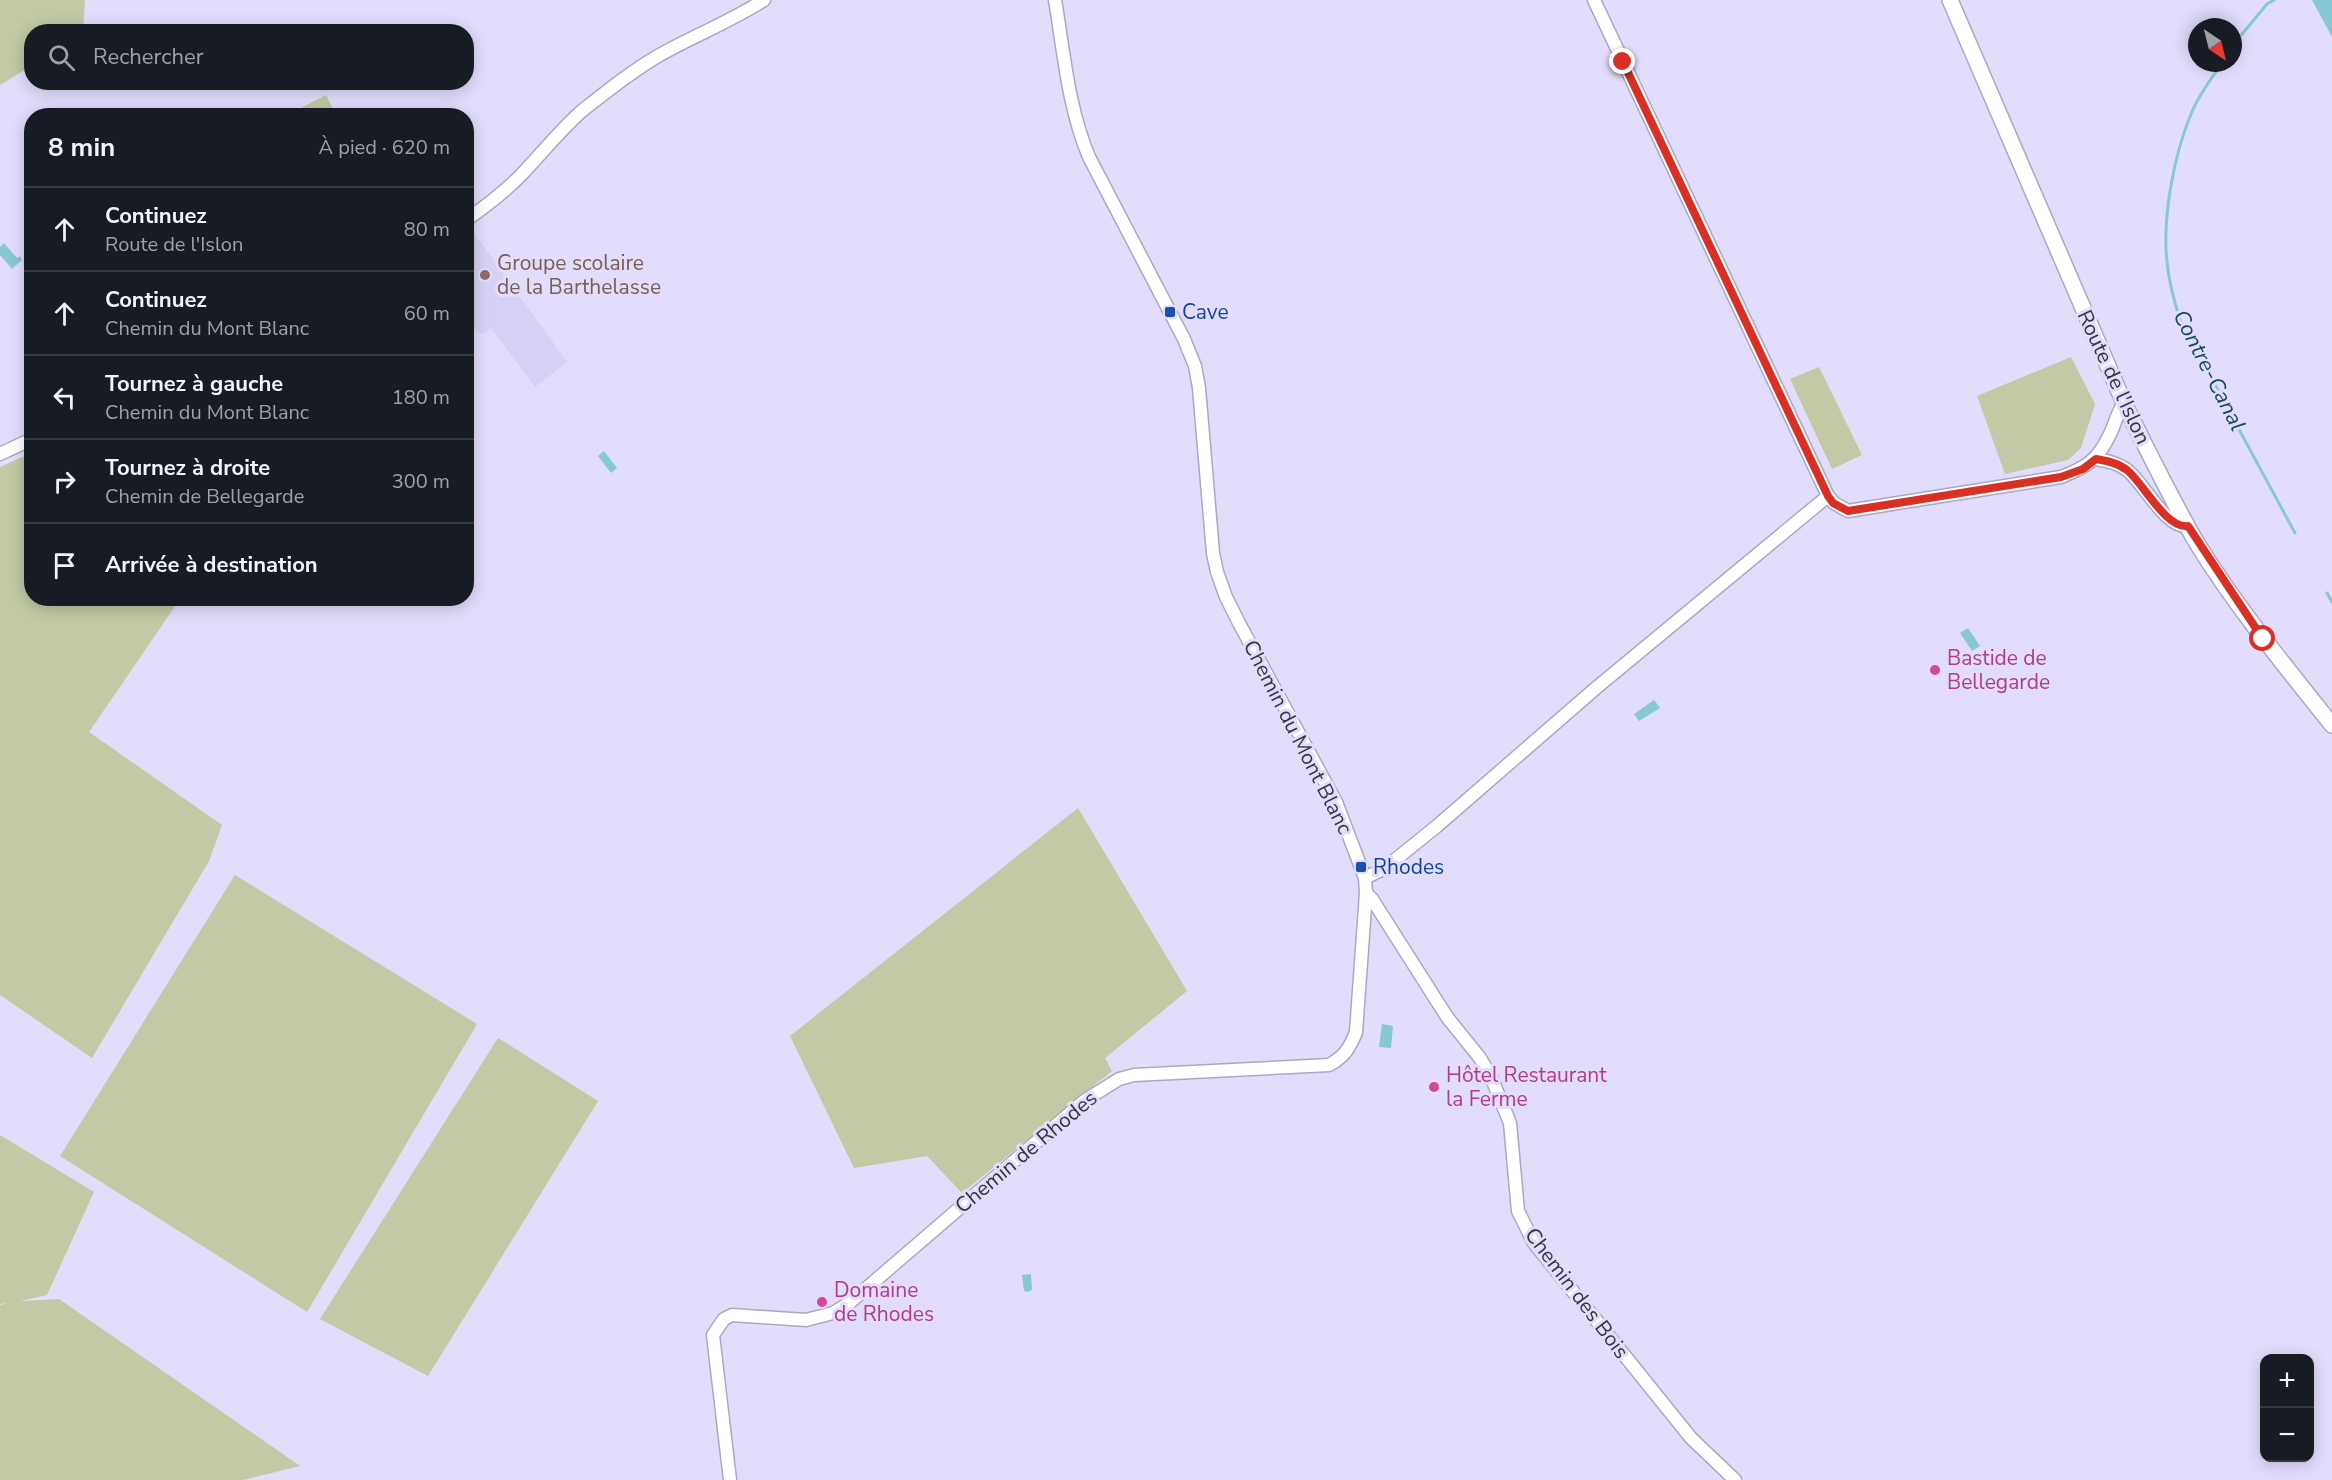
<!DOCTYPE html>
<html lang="fr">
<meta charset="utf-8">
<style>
:root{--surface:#171b24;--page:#242831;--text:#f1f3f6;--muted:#9ea1a6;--line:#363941}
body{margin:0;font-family:"Nunito Sans",sans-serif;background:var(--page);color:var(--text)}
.controls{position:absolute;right:18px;bottom:18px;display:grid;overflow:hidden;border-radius:12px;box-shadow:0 3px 15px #0003}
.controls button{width:54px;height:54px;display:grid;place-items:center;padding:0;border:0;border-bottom:2px solid var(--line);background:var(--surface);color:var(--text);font:30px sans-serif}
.compass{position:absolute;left:2188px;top:18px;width:54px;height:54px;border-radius:50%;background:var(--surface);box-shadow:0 3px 15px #0003;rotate:145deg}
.stop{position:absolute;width:18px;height:18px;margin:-14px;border:4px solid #d93025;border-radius:50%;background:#fff}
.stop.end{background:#d93025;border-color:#fff;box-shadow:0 2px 6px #0008}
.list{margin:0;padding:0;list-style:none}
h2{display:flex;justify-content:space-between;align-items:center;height:78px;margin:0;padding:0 24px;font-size:26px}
h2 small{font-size:20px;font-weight:400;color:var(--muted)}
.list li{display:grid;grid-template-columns:39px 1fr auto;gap:18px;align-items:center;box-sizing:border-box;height:84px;padding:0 24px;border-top:2px solid var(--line)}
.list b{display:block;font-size:22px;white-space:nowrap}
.list p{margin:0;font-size:20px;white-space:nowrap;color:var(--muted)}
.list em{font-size:20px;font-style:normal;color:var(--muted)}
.icon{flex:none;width:33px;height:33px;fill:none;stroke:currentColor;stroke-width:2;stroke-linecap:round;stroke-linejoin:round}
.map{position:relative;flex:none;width:2332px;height:1480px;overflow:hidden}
.search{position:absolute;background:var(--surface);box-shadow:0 3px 15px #0003;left:24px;top:24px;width:450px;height:66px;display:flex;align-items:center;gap:15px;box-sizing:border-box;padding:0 21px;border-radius:24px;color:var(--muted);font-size:22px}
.panel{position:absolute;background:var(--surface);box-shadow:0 3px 15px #0003;left:24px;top:108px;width:450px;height:498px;border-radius:24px}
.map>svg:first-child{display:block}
.built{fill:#d7d1f5}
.green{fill:#c1c9a5}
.water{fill:#87c9d3}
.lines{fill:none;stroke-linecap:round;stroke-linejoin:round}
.stream{stroke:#87c9d3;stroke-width:3}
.minor-casing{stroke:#aca7c3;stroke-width:15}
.tertiary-casing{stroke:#aca7c3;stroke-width:18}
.minor{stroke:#fff;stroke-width:12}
.tertiary{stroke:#fff;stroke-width:15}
.route{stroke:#d93025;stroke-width:8}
.education-dot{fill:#8d6e63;stroke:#e2ddfb;stroke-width:2}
.transit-dot{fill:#1a4fb4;stroke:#e2ddfb;stroke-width:2}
.hotel-dot{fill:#d1479c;stroke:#e2ddfb;stroke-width:2}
.labels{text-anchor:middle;stroke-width:6;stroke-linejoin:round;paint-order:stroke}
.education-label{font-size:21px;fill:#785e54;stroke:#e2ddfb;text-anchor:start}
.transit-label{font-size:21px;fill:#164399;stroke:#e2ddfb;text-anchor:start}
.street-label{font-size:21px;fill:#373541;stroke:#e2ddfb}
.hotel-label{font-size:21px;fill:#b23c85;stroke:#e2ddfb;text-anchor:start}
.water-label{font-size:22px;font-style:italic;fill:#124d55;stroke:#e2ddfb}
</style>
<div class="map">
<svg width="2332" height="1480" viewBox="0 0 2332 1480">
<rect width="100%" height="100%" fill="#e2ddfb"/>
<path class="built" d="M470,227L567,362L535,387L491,328L485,333H478L467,319L466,230Z"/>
<path class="green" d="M0,0H85L83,31L32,32L31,66L0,85Z
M326,95L336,115H287Z
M2071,357L2095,404L2081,448L2068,460L2005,474L1977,396Z
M1819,367L1862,455L1832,469L1790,379Z
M31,453L32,598L180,599L89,732L222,825L209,861L92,1058L0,995V467Z
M1078,808L1187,991L1105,1058L1112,1071L962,1193L927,1156L854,1168L790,1036Z
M235,875L477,1024L307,1312L60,1156Z
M498,1038L598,1101L428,1376L320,1319Z
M0,1135L94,1192L47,1295L20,1301L59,1299L300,1466L243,1480H0V1305L6,1303L0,1304Z"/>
<path class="water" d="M2312,0H2332V37Z
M4,243L17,258L20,256L22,260L12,269L0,255V247Z
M604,451L617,468L611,473L598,456Z
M1968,628L1980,646L1972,651L1960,633Z
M1654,700L1660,708L1639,721L1634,714Z
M1382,1024L1393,1026L1391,1048L1379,1047Z
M1031,1274L1032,1290L1028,1292L1024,1291L1022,1275Z"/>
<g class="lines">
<path class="stream" d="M2233,45L2267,4L2274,0
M2222,63C2211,79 2198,96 2191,114C2174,155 2162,218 2167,262C2169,282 2174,301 2180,320L2295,533
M2327,593L2332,602"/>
<defs>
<path id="minor" d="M1594,0L1828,496L1834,503L1848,511L2061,477C2087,467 2098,460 2110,434C2115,424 2117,413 2124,403
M466,220C486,206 506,191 523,173C543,152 561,129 583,110C607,91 632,71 658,56C693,36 730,22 764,0
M0,454L32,439
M2096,459C2107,461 2118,463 2127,470C2144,483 2166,529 2188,526
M1365,878L1385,868L1437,826L1596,688L1828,496
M1366,893L1372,899L1447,1017L1480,1058L1492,1079L1510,1123L1518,1211L1534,1243L1691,1438L1735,1480
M730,1480L713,1335L724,1319L732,1315L806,1320L833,1313L848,1304L1084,1101L1119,1079L1134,1075L1329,1065C1344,1057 1350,1048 1356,1032L1366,893L1365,878L1336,802L1239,623L1226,597L1217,572L1213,553L1199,388L1195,366L1184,339L1089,157C1068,107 1064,53 1055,0"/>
<path id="tertiary" d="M1950,0L2124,403C2148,451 2171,499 2198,545C2238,609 2285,666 2332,725"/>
</defs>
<use href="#minor" class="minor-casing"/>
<use href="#tertiary" class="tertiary-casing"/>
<use href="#minor" class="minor"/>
<use href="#tertiary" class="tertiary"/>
</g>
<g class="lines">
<path class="route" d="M1623,62L1828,496L1833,503L1848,511L2061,477L2083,469L2096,459C2107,461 2118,463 2127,470C2144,484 2166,529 2188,526L2263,639"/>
</g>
<circle class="education-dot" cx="485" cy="275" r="6"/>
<g class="transit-dot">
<rect x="1164" y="306" width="12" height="12" rx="3"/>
<rect x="1355" y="861" width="12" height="12" rx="3"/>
</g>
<g class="hotel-dot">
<circle cx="1935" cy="670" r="6"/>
<circle cx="1434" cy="1087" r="6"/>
<circle cx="822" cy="1302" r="6"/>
</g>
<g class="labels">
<g class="education-label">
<text x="497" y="270">Groupe scolaire<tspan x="497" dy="24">de la Barthelasse</tspan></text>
</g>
<g class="transit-label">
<text x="1182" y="319">Cave</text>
<text x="1373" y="874">Rhodes</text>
</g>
<g class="street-label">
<text transform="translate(2114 377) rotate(65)" y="7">Route de l'Islon</text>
<text transform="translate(1298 737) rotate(63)" y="7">Chemin du Mont Blanc</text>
<text transform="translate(1026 1152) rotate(-40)" y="7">Chemin de Rhodes</text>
<text transform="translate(1577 1293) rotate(53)" y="7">Chemin des Bois</text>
</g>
<g class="hotel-label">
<text x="1947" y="665">Bastide de<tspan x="1947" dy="24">Bellegarde</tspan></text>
<text x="1446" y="1082">Hôtel Restaurant<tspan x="1446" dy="24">la Ferme</tspan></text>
<text x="834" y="1297">Domaine<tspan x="834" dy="24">de Rhodes</tspan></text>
</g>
<g class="water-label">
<text transform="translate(2210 370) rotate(63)" y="8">Contre-Canal</text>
</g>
</g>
</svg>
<div class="controls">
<button>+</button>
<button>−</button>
</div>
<svg class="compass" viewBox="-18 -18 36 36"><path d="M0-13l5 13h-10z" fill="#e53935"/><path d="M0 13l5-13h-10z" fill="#9ea1a6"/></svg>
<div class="stop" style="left:2263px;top:639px"></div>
<div class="stop end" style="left:1623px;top:62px"></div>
<div class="search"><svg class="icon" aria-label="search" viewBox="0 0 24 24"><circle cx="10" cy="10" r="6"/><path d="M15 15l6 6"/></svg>Rechercher</div>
<section class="panel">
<h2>8 min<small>À pied · 620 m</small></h2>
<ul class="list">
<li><svg class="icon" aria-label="ahead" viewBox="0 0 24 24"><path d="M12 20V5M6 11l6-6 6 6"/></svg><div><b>Continuez</b><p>Route de l'Islon</p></div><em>80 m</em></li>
<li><svg class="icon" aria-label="ahead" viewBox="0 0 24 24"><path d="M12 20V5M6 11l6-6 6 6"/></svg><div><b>Continuez</b><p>Chemin du Mont Blanc</p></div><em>60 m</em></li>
<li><svg class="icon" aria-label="left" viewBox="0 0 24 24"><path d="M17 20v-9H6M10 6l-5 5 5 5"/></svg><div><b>Tournez à gauche</b><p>Chemin du Mont Blanc</p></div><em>180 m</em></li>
<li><svg class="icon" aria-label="right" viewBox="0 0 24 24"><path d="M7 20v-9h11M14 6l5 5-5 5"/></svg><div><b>Tournez à droite</b><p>Chemin de Bellegarde</p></div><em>300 m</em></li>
<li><svg class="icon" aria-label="arrive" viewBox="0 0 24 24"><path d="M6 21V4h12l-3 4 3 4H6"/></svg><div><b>Arrivée à destination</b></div></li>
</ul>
</section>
</div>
